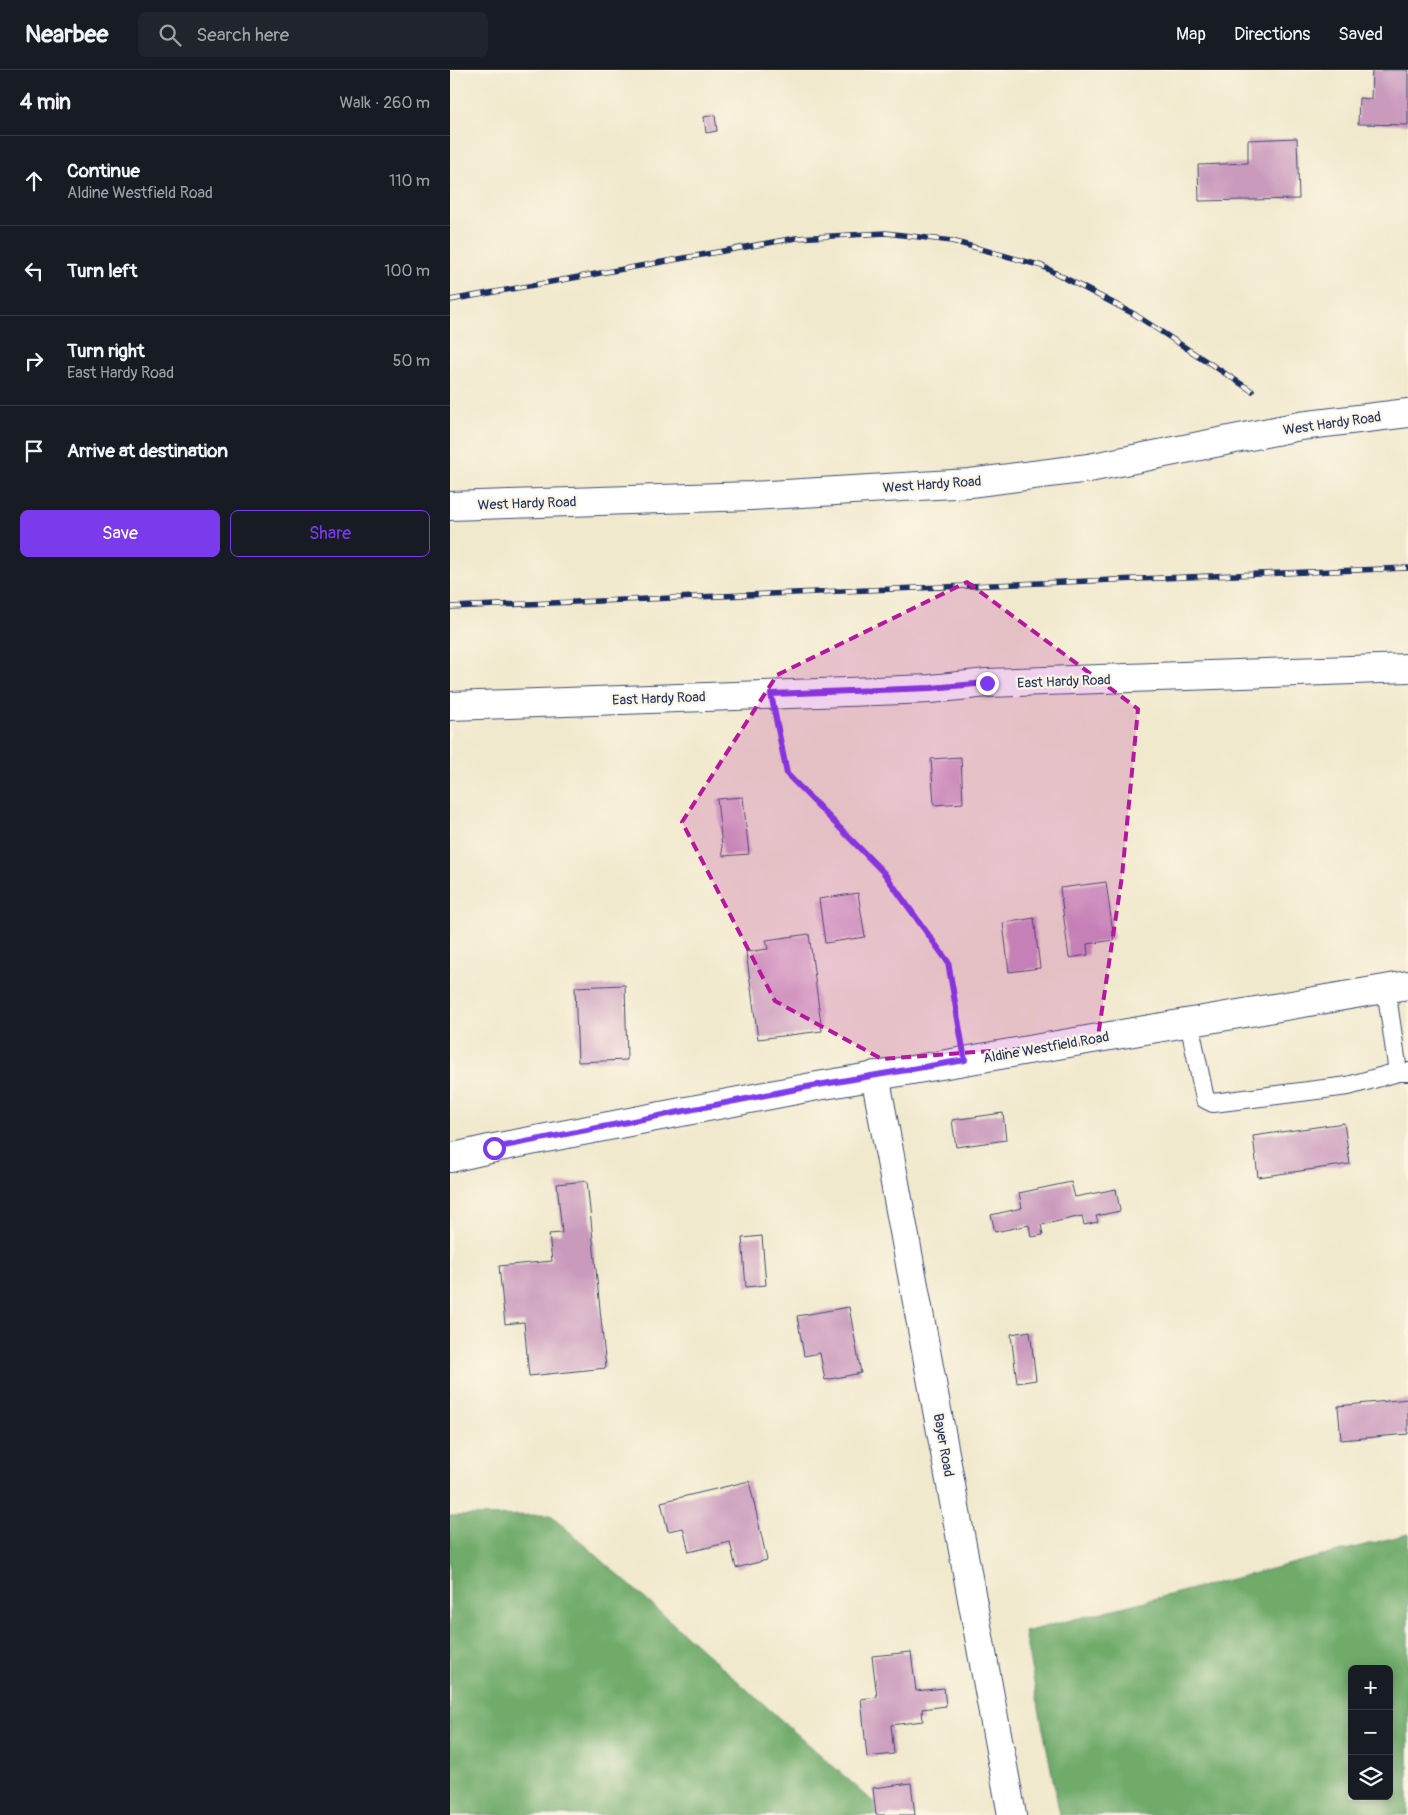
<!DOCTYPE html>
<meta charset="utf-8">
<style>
:root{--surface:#171b24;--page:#20242c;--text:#f1f3f6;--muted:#9ea1a6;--line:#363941;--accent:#7c3aed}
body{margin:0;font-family:Pangolin,sans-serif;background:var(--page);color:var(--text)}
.controls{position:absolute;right:15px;bottom:15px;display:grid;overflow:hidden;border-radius:8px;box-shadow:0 2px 12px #0003}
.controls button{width:45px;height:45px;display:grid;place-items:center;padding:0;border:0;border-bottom:1px solid var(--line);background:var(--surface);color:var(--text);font:25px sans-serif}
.stop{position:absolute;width:15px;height:15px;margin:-11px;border:4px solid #7c3aed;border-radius:50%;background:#fff}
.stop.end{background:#7c3aed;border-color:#fff;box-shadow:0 1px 5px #0008}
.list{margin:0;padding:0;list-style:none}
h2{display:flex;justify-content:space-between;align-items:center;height:65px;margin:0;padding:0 20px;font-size:21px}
h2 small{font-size:16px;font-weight:400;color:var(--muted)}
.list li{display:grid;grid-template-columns:32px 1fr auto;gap:15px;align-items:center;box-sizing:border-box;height:90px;padding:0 20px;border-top:1px solid var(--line)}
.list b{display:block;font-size:19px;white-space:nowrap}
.list p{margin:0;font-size:16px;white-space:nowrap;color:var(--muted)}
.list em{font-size:16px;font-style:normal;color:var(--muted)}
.actions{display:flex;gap:10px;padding:15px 20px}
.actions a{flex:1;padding:11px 0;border:1px solid var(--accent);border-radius:8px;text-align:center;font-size:18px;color:var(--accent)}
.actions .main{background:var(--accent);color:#fff}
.icon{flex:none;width:28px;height:28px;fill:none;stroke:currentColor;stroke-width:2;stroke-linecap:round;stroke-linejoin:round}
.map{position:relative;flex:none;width:958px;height:1745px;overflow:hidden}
header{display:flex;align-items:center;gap:30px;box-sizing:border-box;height:70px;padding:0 25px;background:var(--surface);border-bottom:1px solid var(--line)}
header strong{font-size:24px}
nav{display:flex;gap:28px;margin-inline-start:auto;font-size:18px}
.search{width:350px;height:45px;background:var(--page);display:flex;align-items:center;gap:12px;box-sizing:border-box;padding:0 18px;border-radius:8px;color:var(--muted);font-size:19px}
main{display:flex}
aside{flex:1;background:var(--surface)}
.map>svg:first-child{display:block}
.forest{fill:#6fab6b;stroke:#456d64;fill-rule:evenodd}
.building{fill:#ca9abd}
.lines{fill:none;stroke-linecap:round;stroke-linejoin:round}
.service-casing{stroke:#3b4b6f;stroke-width:20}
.minor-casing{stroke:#3b4b6f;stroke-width:30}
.secondary-casing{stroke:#3b4b6f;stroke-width:30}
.path{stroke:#3b4b6f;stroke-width:3;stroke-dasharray:4 4;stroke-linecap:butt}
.service{stroke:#fff;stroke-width:18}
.minor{stroke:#fff;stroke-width:28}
.secondary{stroke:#fff;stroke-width:28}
.rail-casing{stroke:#1b2f5e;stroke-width:5.5}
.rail{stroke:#fcf5e5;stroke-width:4;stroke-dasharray:11;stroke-linecap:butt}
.route{stroke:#7c3aed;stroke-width:6}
.marked{fill:#b5179e;fill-opacity:0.2;stroke:#b5179e;stroke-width:4;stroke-dasharray:10 6;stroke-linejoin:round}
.labels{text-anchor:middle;stroke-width:4.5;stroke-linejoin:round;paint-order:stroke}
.street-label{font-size:14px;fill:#1b2f5e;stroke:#fcf5e5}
</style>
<header>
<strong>Nearbee</strong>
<div class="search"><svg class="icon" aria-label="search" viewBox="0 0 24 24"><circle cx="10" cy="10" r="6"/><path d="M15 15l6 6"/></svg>Search here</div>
<nav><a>Map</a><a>Directions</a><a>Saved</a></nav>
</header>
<main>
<aside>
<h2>4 min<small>Walk · 260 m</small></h2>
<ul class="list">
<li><svg class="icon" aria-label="ahead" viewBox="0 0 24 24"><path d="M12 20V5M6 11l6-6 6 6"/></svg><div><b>Continue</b><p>Aldine Westfield Road</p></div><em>110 m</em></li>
<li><svg class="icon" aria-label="left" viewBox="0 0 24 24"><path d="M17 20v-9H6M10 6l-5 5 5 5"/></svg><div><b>Turn left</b></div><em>100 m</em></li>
<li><svg class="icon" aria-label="right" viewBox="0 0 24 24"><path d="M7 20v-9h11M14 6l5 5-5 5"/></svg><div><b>Turn right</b><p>East Hardy Road</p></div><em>50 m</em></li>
<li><svg class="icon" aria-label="arrive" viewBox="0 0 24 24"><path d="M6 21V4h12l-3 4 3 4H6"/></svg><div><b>Arrive at destination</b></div></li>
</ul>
<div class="actions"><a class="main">Save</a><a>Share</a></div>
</aside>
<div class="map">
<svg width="958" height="1745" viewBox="0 0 958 1745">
<rect width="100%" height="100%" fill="#fcf5e5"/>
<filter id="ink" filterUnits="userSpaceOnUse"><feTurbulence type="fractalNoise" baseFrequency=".02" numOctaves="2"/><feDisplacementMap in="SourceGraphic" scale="10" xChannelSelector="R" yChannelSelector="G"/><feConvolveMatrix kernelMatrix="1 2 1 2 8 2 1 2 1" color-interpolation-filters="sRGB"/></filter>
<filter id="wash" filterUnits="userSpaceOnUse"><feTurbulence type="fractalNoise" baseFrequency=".0096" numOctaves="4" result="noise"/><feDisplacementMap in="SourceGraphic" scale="20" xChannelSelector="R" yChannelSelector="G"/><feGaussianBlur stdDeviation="1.12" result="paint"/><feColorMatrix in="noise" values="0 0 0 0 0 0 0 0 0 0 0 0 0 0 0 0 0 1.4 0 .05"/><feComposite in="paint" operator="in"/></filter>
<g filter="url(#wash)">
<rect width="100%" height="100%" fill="#f1e9cd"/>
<path class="forest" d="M101,1445L438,1745H0V1446Z
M958,1464V1745H610L574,1562ZM902,1599H939V1726H902Z"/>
<g id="blocks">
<path class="building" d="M922,0H958V55L908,54L909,28L921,29Z
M265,45L267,61L256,63L254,47Z
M847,68L849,129L749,131L748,95L798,93V70Z
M511,687L513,733L484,735L481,689Z
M293,727L299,784L273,786L267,729Z
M656,812L664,870L637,874L638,885L619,888L610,818Z
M408,823L415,867L375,873L369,829Z
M584,848L590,898L559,902L553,853Z
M359,864L372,961L308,969L296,882L318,879L316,870Z
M175,915L177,990L128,992L125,917Z
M553,1043L556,1070L506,1077L502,1050Z
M894,1053L900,1094L808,1107L803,1066Z
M137,1111L156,1298L79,1306L74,1252L55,1254L49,1196L102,1191L99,1164L112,1163L107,1114Z
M621,1112L625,1127L666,1119L670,1141L646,1146L648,1152L634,1155L632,1146L591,1155L593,1165L581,1167L579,1155L545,1162L541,1145L572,1138L569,1123Z
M312,1166L316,1215L296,1217L292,1168Z
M399,1237L411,1303L375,1310L370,1283L354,1286L347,1246Z
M580,1261L586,1310L567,1313L561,1264Z
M958,1329V1364L891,1370L888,1336Z
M299,1411L317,1490L286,1498L280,1472L239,1482L233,1458L218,1461L211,1432Z
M461,1582L466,1621L494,1618L496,1636L472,1639L473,1651L441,1655L444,1684L417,1687L411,1629L427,1627L422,1586Z
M461,1713L465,1745H426L423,1718Z"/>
</g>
</g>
<g filter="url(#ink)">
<use href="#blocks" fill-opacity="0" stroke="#3b4b6f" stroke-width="1"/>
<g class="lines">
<defs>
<path id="service" d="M936,918L948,1002H958
M739,952L755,1029L763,1033L898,1016L948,1002"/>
<path id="minor" d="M0,636L481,619L537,613L958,598
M425,1005L562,1745"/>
<path id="secondary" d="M0,436L301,426L520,413L639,398L850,356L958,343
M0,1088L44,1078L362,1017L958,915"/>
</defs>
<use href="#service" class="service-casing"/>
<use href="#minor" class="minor-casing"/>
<use href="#secondary" class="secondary-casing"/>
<path class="path" d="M327,652L337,704L434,803L498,892L511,964"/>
<use href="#service" class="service"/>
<use href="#minor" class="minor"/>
<use href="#secondary" class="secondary"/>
<defs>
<path id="rail" d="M0,230L346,168L436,163L502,171L592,196L684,244L802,321
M0,537L958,498"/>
</defs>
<use href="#rail" class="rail-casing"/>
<use href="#rail" class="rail"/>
</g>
</g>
<g class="lines" filter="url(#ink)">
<path class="route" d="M44,1078L362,1016L515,990L498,892L434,803L337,704L321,624L481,618L537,613"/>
</g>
<path class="marked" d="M517,512L688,639L672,806L647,973L432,989L325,931L232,752L327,605Z"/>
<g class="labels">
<g class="street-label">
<text transform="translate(882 353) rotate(-8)" y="5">West Hardy Road</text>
<text transform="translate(482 414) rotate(-4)" y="5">West Hardy Road</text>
<text transform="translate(77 433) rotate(-2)" y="5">West Hardy Road</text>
<text transform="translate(614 611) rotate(-2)" y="5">East Hardy Road</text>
<text transform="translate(209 628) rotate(-2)" y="5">East Hardy Road</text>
<text transform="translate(596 977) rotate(-10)" y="5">Aldine Westfield Road</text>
<text transform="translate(494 1375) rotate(80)" y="5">Bayer Road</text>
</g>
</g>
</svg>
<div class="controls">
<button>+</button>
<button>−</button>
<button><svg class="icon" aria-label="layers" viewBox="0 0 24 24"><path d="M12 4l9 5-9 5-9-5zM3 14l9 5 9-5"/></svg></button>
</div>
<div class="stop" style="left:44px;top:1078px"></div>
<div class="stop end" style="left:537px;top:613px"></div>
</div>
</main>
